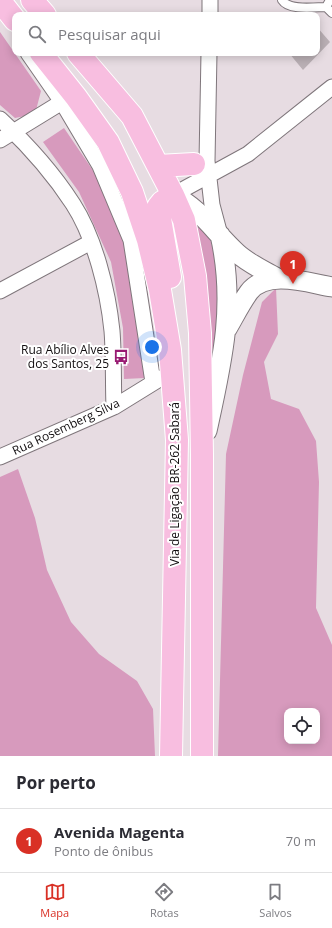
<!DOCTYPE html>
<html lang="pt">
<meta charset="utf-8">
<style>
:root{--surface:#fff;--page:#f7f7f7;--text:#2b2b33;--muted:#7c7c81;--line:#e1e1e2;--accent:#d93025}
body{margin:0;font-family:"Open Sans",sans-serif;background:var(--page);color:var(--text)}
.controls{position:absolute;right:12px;bottom:12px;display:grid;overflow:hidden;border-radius:8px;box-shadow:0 2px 10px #0003}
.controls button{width:36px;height:36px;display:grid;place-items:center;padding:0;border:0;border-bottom:1px solid var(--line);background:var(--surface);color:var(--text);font:20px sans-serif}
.you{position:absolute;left:152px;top:347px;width:14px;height:14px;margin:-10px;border:3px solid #fff;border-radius:50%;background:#1a73e8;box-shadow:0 0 0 6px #1a73e833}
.badge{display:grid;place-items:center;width:26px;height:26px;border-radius:50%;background:var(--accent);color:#fff;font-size:13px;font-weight:700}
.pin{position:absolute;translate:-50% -33px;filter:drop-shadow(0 1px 2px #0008)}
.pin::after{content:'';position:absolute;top:21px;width:14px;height:12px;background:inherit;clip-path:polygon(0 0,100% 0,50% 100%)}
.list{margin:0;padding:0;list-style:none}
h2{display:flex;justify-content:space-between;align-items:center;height:52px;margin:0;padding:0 16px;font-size:17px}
h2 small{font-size:13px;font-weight:400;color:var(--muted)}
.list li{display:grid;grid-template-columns:26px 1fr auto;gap:12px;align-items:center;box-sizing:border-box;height:64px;padding:0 16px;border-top:1px solid var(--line)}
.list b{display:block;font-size:15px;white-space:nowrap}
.list p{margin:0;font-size:13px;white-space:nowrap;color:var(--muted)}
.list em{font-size:13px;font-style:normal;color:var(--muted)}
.icon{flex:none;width:22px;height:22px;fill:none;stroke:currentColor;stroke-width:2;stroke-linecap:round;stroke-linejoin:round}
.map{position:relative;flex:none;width:332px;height:756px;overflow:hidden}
.search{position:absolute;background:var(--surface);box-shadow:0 2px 10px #0003;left:12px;right:12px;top:12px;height:44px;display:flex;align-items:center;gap:10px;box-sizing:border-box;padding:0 14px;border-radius:8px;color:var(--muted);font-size:15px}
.sheet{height:116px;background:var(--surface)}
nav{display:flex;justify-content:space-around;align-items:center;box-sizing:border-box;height:56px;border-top:1px solid var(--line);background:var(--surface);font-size:11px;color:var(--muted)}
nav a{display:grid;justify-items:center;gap:2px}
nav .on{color:var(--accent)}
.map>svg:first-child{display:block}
.green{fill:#d79abd;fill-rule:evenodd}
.building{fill:#bab0b5}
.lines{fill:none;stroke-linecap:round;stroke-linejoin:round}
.service-casing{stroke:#7f767b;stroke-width:10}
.minor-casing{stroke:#7f767b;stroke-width:17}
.tertiary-casing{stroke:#7f767b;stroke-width:21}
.trunk-casing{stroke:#fff;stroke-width:24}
.service{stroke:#fff;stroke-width:8}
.minor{stroke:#fff;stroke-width:15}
.tertiary{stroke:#fff;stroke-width:19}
.trunk{stroke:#f8bee0;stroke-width:22}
.labels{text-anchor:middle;stroke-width:4;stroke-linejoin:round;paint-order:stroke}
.poi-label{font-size:12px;fill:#110d0f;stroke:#fff;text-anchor:end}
.street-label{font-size:12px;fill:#110d0f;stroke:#fff}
</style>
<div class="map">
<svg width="332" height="756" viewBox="0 0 332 756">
<rect width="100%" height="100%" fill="#e7dce2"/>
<path class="green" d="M0,32L41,91L35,114L15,118L0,105Z
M64,128L94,172L125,242L145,378L124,379L123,328L111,262L79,192L43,142Z
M193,211L210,238L219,274V331L209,379Z
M276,288L278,334L264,362L271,399L299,409L316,441L319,482L316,608L332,645V756H218L226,454L243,375L262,302ZM287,711H317V741H287Z
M18,469L35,518L47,570L71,622L99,654L137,681L153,709L155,756H0V477Z"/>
<path class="building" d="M317,27L330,42L303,70L289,53H317Z"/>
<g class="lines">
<defs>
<path id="service" d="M282,0C289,11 315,7 326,7
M330,0L326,7L332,13"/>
<path id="minor" d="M210,15V0
M28,53L62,102L100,166L131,240L153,382
M209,53L207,161L212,205L220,235
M0,119C27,144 53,173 73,204C95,238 108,291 112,331C114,356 113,382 114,407
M0,140L62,102
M173,195L248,154L332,87
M0,291L91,242
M0,457L114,407L161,378"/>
<path id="tertiary" d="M173,195C200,208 215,233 237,253C249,264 265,271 279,279
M227,329C234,317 241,303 249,292C267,269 308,283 332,287
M207,431C222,363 236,305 220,235"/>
<path id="trunk" d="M32,0L45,15
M0,1L15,20
M41,53L76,97L108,142L132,192L148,240L160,290L170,350L177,440L171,756
M78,53L132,116L173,195L184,220L195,276L200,333L202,455V756
M158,166L194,164
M170,277L158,207L162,202L173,195"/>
</defs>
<use href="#service" class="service-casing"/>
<use href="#minor" class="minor-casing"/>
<use href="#tertiary" class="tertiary-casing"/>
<use href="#trunk" class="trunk-casing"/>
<use href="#service" class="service"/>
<use href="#minor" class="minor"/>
<use href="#tertiary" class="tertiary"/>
<use href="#trunk" class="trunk"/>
</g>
<defs>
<symbol id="bus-bare" viewBox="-9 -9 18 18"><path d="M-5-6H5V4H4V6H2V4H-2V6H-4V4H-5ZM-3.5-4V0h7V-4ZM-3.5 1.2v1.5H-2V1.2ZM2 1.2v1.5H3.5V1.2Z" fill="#981a72" stroke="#fff" stroke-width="2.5" paint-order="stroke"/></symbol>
</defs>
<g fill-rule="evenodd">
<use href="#bus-bare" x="110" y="346" width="22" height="22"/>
</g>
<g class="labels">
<g class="poi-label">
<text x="109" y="354">Rua Abílio Alves<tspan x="109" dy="14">dos Santos, 25</tspan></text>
</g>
<g class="street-label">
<text transform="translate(66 427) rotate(-25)" y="4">Rua Rosemberg Silva</text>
<text transform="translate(175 484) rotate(-90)" y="4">Via de Ligação BR-262 Sabará</text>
</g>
</g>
</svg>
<div class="controls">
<button><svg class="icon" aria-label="locate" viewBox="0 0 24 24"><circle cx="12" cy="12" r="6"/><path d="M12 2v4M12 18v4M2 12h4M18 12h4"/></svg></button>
</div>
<div class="you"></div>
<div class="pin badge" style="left:293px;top:284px">1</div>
<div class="search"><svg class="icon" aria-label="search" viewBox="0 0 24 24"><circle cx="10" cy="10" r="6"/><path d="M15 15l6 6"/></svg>Pesquisar aqui</div>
</div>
<section class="sheet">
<h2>Por perto<small></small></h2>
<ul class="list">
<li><span class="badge">1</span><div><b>Avenida Magenta</b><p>Ponto de ônibus</p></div><em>70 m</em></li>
</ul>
</section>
<nav>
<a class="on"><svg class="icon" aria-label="map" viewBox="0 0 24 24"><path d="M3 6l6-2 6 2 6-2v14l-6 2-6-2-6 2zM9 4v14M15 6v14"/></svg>Mapa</a>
<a><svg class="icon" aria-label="directions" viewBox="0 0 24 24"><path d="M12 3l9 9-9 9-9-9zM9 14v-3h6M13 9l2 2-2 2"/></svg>Rotas</a>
<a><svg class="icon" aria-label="saved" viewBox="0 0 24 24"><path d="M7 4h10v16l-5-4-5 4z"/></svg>Salvos</a>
</nav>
